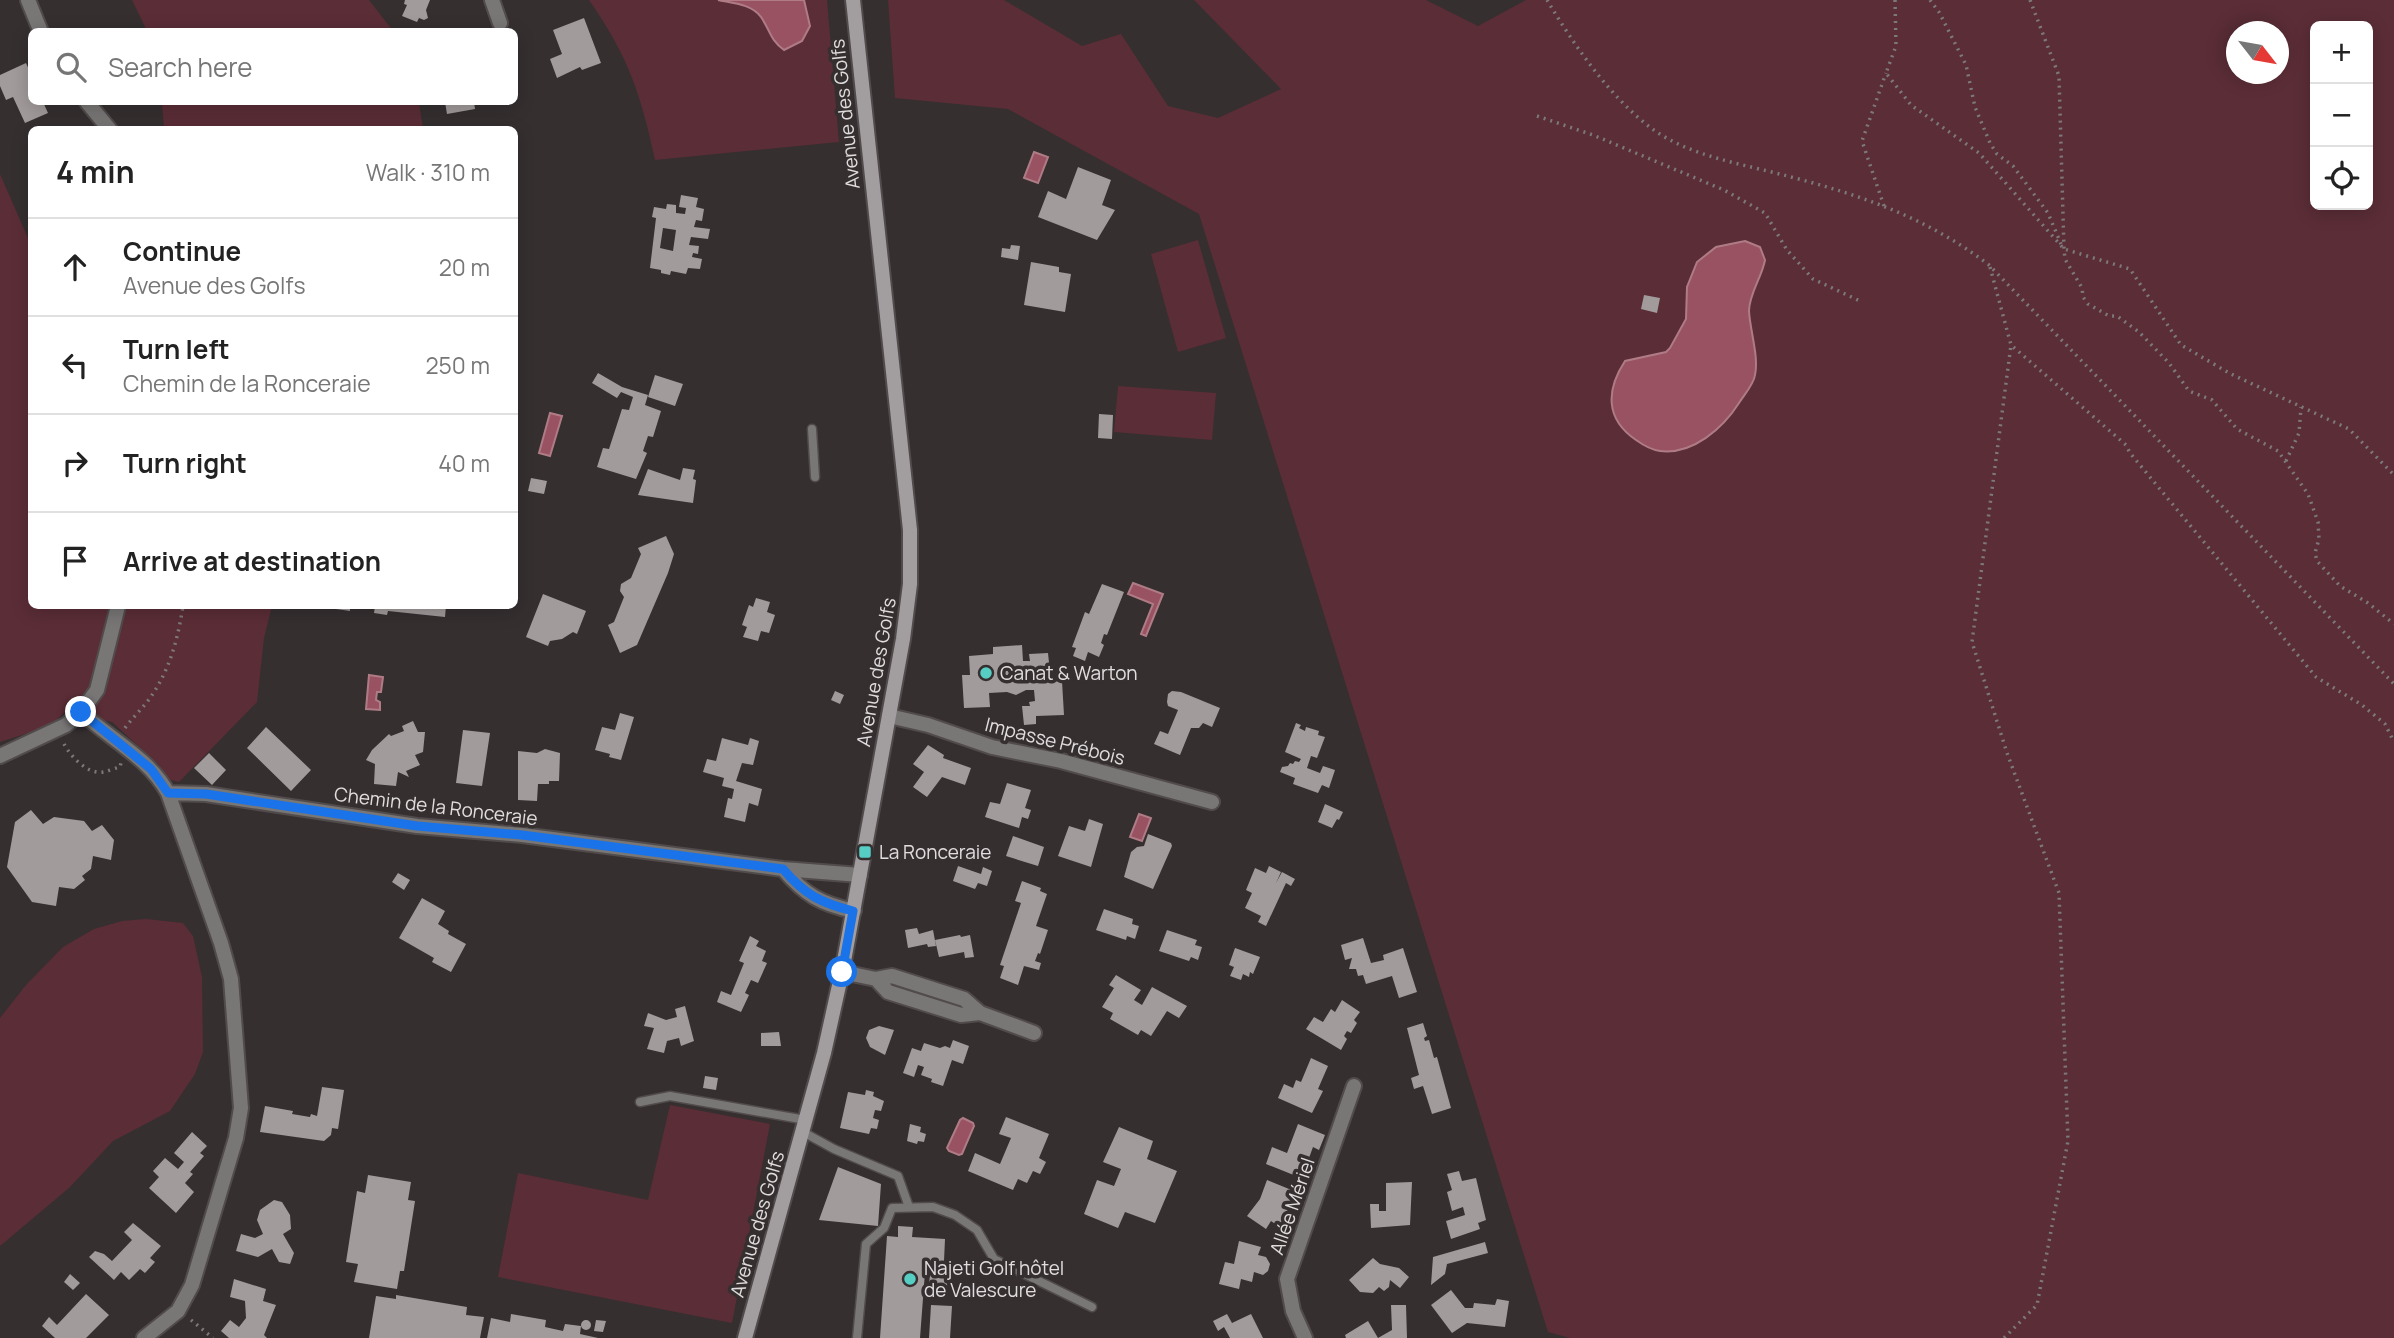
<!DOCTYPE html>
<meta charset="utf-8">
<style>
:root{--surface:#fff;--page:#f2f2f2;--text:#222;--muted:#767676;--line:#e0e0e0}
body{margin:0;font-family:Manrope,sans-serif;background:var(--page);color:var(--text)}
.controls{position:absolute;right:21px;top:21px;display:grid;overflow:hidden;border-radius:10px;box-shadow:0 4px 18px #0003}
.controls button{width:63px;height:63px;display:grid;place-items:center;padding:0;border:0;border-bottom:2px solid var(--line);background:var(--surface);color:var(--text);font:35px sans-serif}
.compass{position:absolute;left:2226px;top:21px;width:63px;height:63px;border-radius:50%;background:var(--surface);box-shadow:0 4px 18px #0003;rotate:121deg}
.stop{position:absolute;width:21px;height:21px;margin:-16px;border:5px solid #1a73e8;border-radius:50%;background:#fff}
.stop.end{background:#1a73e8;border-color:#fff;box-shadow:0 2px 7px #0008}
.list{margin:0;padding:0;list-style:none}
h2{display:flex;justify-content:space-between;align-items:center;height:91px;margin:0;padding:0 28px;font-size:30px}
h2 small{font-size:23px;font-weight:400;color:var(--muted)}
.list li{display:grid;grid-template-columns:46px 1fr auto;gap:21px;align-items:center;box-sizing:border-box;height:98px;padding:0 28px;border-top:2px solid var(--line)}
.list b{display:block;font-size:26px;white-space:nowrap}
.list p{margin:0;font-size:23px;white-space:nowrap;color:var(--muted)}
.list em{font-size:23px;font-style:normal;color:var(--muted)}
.icon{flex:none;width:38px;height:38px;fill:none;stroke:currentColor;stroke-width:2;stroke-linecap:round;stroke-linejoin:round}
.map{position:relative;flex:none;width:2394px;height:1338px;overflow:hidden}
.search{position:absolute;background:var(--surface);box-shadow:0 4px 18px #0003;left:28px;top:28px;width:490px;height:77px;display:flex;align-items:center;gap:18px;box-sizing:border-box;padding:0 24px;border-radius:10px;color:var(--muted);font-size:26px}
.panel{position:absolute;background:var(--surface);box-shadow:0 4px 18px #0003;left:28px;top:126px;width:490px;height:483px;border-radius:10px}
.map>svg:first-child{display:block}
.green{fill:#5b2d37;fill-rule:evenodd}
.water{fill:#995261;stroke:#af7c86;stroke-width:2}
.building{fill:#a29b9c;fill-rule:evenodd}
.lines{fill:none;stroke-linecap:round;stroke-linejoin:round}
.lane-casing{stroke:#514b4c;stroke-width:11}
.street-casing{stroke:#514b4c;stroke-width:18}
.secondary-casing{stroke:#514b4c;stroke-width:18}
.path{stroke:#7d7879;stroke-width:3.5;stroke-dasharray:2 5;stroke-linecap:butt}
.lane{stroke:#797676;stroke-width:8}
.street{stroke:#797676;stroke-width:14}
.secondary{stroke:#a29d9e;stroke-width:14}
.route{stroke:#1a73e8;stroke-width:9}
.poi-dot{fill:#56cec4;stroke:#352f30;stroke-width:2.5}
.labels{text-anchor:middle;stroke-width:7;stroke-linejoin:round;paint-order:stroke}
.street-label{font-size:19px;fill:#e1ddde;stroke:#352f30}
.poi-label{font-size:19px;fill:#e1ddde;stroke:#352f30;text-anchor:start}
</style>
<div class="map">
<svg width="2394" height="1338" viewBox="0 0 2394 1338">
<rect width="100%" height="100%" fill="#352f30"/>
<path class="green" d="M132,0H369L393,31H147Z
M589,0H827L839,142L655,160C641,94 628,56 589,0Z
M888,0H1004L1082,46L1121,34L1168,106L1218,118L1281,89L1194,0H1426L1478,26L1526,0H2394V1338H1570L1548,1332L1199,214L1008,109L895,98ZM2315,26H2368V205H2315ZM2236,32H2278V74H2236Z
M162,102H419L423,129H164Z
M0,174L31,245L32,606H272L264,638L257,702L179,782L167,779L158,764L112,722L65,712C47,730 24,734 0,742Z
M1198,240L1226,338L1178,352L1151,254Z
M1118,386L1216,393L1212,440L1114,432Z
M146,919L183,923L193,936L202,977L203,1052L195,1074L170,1111L113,1141L69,1188L0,1246V1018L26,985L63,947L94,929L122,921Z
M670,1105L770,1124L732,1323L498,1277L518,1173L648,1200Z"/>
<path class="water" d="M718,0H804L810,26L802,41L784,50C770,40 770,30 761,17C752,4 732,3 718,0Z
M1034,152L1048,157L1038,183L1024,178Z
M1745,241L1760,247L1765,260C1762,277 1749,294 1749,311C1750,330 1759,357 1755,375C1754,384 1744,395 1739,403C1723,428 1693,455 1660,451C1652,450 1643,445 1636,440C1605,419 1606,390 1625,361L1666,352L1670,348L1686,319L1687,287L1697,262L1716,247Z
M550,413L562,416L550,456L539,453Z
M1133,583L1163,594L1146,636L1141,634L1153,604L1128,594Z
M369,675L383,677L381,692H377L376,700L380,702V710L366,709Z
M1139,814L1151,818L1142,841L1130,837Z
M963,1118L973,1123L974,1126L962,1154L959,1155L949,1151L947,1148L960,1120Z"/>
<path class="building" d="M405,0H430L426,10L428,18L424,20L419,18L417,22L402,16L407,5L404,4Z
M584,18L601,63L582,70L580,67L557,78L550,59L562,54L553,30Z
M26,63L32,76V102H43L48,113L25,123L13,97L6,100L0,86V75Z
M445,102H474L475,109L447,114Z
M1078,167L1111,180L1102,205L1115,210L1097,240L1038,217L1048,191L1066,199Z
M681,195L698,198L696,207L704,209L702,221L696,220L694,227L710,229L708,239L691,237L689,245L699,246L698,254L693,253L692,257L702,259L700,269L688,268L686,274L671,271L670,275L661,273V270L650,268L656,218L652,217L654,207L666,209L667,204L676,205V213L685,214L686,208L679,207ZM663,228L676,230L673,251L660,248Z
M1011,245L1020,246L1018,260L1001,257L1002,248L1010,249Z
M1031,262L1059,267V272L1071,274L1065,312L1024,305Z
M1644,295L1660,298L1657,313L1641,309Z
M598,373L622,387L648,395L645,405L661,411L653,437L648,436L643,451L647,453L636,479L597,467L603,448L609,449L622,409L629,410L633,397L621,392L617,398L592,383Z
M655,375L683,384L675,406L648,397Z
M1099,414L1113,415L1112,439L1098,438Z
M683,468L695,470L693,479L696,480L693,503L638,495L648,469L680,480Z
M531,478L547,481L544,494L528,491Z
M666,536L674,554L668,573L637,645L620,653L608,625L614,622L624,597L620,591L621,584L631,578L641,554L638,548Z
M1102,584L1124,592L1107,635L1104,634L1101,643L1104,645L1099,657L1088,652L1085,661L1073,656L1076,648L1072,647L1085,612L1089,614Z
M543,594L586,611L577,634L573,632L562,639L550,641L548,646L526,637Z
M756,598L770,602L767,612L775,615L769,633L761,631L758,641L743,637L747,627L742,625L749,605L753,607Z
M330,606H350V611L329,608Z
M375,606H446L445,617L388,611L387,615L374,613Z
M1022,645L1023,661H1030L1029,654L1048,653L1051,682L1062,681L1064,715L1036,716V724L1024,725L1022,706H1030L1029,702L1035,701L1034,690H1026L1016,695L1007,692L989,693L990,707L964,708L962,675H970L969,656L993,654V647Z
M835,691L844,695L840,704L831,700Z
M1172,691L1181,692L1220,708L1212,727L1203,723L1199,728H1191L1180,755L1154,744L1160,731L1168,734L1178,710L1168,706L1167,702L1168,694Z
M620,713L634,717L621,760L609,757L610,754L595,750L602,727L615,730Z
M413,721L418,732H425L423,752L415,755L420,765L406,771L409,777L398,772L396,786L374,784L375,764L366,760L372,750L389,734L391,736L404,731L402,726Z
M1296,723L1301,725L1299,728L1305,731L1306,727L1319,731L1318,735L1325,737L1317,758L1311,756L1307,768L1320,773L1323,766L1335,770L1329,788L1322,785L1318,793L1293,784L1295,778L1280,772L1282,767L1288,766L1290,763L1293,764L1295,761L1299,762L1301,759L1285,752Z
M266,727L311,770L291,791L247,748Z
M463,730L490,733L482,786L456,783Z
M722,738L748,745L750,738L759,741L753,765L742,763L736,781L762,789L758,806L749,803L745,822L724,817L728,798L732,799L734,789L722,786L724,778L703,772L707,759L716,761Z
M928,745L944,755L943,758L971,768L965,785L942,777L927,797L913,787L924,772L913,764Z
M545,749L560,753L559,781H549V784H538L537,801L518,800V751L537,753Z
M209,753L226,770L212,785L194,768Z
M1007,783L1031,790L1025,808L1031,810L1028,819L1022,817L1019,828L985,817L990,802L1000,804Z
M1325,804L1343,812L1339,820L1337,819L1332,828L1318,822Z
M31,810L43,824L54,817L84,821L92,831L102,825L114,840L111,860L93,856L91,869L82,876L85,880L74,889L59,887L56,906L32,902L7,867L15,822Z
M1089,819L1103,824L1091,867L1058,856L1069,826L1085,831Z
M1148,834L1171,843L1172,846L1153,889L1124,877L1131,852L1137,847L1144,846Z
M1013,836L1044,847L1038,866L1006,856Z
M958,866L981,874L983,867L992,871L987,886L978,883L975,889L953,881Z
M1269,866L1281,872L1276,883L1282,872L1295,879L1291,886L1286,883L1266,926L1258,922L1261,916L1245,908L1252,893L1246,890L1255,868L1266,873Z
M398,873L410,880L404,890L392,882Z
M1022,881L1041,888L1040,891L1047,894L1036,926L1048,930L1040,954L1038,953L1035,961L1041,963L1039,970L1024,966L1018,985L1000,978L1004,966L1000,965L1021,903L1015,901Z
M422,898L445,911L438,924L449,931L448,934L466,944L451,972L432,962L434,958L399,938Z
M1104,909L1133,919L1132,924L1139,926L1135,939L1127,936L1126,940L1096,930Z
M917,928L919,934L933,930L936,946L928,947L927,944L908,948L905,930Z
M1167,930L1197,940L1195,945L1202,947L1198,960L1191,957L1189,961L1159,951Z
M960,935L961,937L970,935L974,957L965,958L964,952L939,957L935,940Z
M750,936L759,941L756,946L766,951L762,961L767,963L758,983L751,980L745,993L749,995L741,1012L717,1002L721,991L731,995L744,963L739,961Z
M1363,938L1371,963L1384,960L1383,955L1403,948L1417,992L1399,998L1392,976L1366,984L1363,975L1358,976L1356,969H1349L1352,958L1345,960L1341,945Z
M1235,948L1260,957L1253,974L1250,972L1249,977L1243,974L1241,980L1230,976L1234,967L1229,965Z
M1116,975L1141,990L1134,1000L1142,1005L1152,987L1187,1006L1179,1018L1167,1011L1151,1036L1141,1030L1138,1035L1110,1019L1113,1013L1102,1007L1114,988L1109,985Z
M1342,1000L1360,1012L1354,1020L1357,1023L1351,1033L1347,1031L1344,1036L1347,1039L1341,1050L1306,1029L1314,1017L1323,1022L1331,1009L1335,1012Z
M685,1006L694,1041L681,1046L679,1038L667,1041L664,1053L647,1049L654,1028L644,1026L648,1013L666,1020L677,1017L675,1009Z
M1423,1023L1427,1036L1424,1038L1425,1041L1429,1040L1434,1058L1437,1057L1451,1108L1432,1114L1423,1086L1414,1089L1411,1078L1419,1075L1407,1028Z
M879,1026L894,1030L885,1055L870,1047L866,1038L869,1030Z
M779,1032L781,1046H761V1033Z
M953,1040L969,1046L963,1064L952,1060L943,1086L931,1082L932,1079L921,1075L924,1067L918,1065L914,1077L903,1073L912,1048L921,1051L924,1043L940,1048L945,1046L950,1048Z
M1311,1058L1328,1066L1318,1089L1323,1091L1312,1113L1278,1098L1284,1084L1293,1088L1296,1080L1301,1082Z
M705,1076L718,1078L716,1090L703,1088Z
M322,1087L344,1090L338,1129L332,1128L331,1135L324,1141L260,1132L265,1106L293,1111L292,1114L310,1117L311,1114L317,1116Z
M866,1090L874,1092L873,1096L884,1101L881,1111L875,1110L873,1118L879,1120L877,1129L871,1128L869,1134L840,1128L848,1092L865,1095Z
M1006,1117L1049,1134L1039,1158L1046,1162L1040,1174L1033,1171L1027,1183L1018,1179L1013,1190L968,1171L975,1153L1000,1164L1011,1138L999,1134Z
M910,1124L921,1127L920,1132L926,1134L924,1142L918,1141L917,1144L907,1141Z
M1298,1124L1325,1135L1319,1150L1313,1147L1309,1158L1314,1160L1306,1180L1266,1164L1272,1147L1287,1153Z
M1119,1127L1153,1141L1147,1159L1177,1171L1155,1223L1125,1212L1118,1228L1084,1214L1097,1180L1114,1186L1121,1169L1103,1162Z
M192,1132L207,1146L200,1153L204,1156L190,1172L193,1174L185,1183L194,1192L176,1213L149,1188L159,1177L153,1171L165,1158L178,1169L184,1162L174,1153Z
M838,1167L881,1184L878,1226L819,1220Z
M1459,1171L1462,1181L1476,1178L1486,1220L1478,1223L1480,1229L1451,1239L1446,1221L1465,1215L1463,1207L1452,1211L1447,1192L1452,1190L1447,1174Z
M368,1175L411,1182L408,1200L415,1201L404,1271H400L397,1289L354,1282L358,1264L346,1262L357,1191L365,1193Z
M1267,1180L1294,1191L1285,1218L1278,1226L1271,1221L1266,1229L1247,1216L1260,1199Z
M1412,1182L1410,1225L1371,1228L1370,1204H1379V1211H1386V1183Z
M274,1200L282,1202L290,1215L291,1229L283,1234L294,1253L290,1264L279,1262L272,1249L258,1257L236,1251L241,1234L255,1238L263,1234L257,1220L260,1210Z
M133,1223L161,1246L150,1258L155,1262L145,1273L140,1269L129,1280L121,1272L114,1280L89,1257L95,1251L104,1254L112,1261L132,1240L124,1232Z
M898,1226L913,1227L912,1237L945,1239L944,1261L950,1262L947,1287L929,1286L930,1272H925L920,1338H880L887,1236L898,1237Z
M1239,1241L1261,1247L1258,1255L1266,1257L1270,1264L1268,1271L1263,1275L1254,1272L1252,1282L1241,1279L1239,1289L1219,1284L1225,1262L1234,1264Z
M1485,1242L1488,1253L1447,1264L1445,1274L1431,1285L1433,1257Z
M1373,1258L1380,1264L1399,1268L1409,1277L1400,1288L1390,1280L1389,1287L1384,1291L1379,1287L1373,1293L1360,1292L1349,1280Z
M70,1274L80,1283L73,1290L64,1282Z
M234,1279L266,1289L263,1301L276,1305L264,1335L267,1338H229L221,1331L230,1320L239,1327L246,1318L245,1301L230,1297Z
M1451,1290L1465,1308H1473L1474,1303L1495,1305L1497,1299L1509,1301L1505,1327L1467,1323L1452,1333L1431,1305Z
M86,1294L109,1315L86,1338H55L42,1326L49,1317L57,1325Z
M396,1295L467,1307L466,1315L484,1317L480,1338H369L376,1296L396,1299Z
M931,1305L952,1306L950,1338H929Z
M1391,1305H1406L1407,1338H1346L1345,1335L1368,1321L1378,1338L1392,1330Z
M511,1314L546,1320L545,1327L563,1331L565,1324L581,1326L580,1334L598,1338H487L491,1318L510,1322Z
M1227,1314L1232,1323L1251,1314L1263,1338H1230L1224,1327L1218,1331L1213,1321Z
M581 1325a5 5 0 1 1 10 0a5 5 0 1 1-10 0Z
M596,1320L606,1321L603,1332L594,1331Z"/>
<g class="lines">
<defs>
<path id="lane" d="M812,429L815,477
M640,1102L670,1096L806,1120
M803,1132L834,1149L898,1176L909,1207
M857,1338L866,1244L884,1228L892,1208L933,1207L955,1215L977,1230L994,1259L1092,1307"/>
<path id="street" d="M28,0L41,32
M492,0L500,23
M87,102L110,130
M81,712C110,739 149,758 168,793L221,943L231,979L241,1108L236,1138L192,1285L178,1311L144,1338
M889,716L928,725L992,747L1061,761L1212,802
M0,756L66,725L81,712L97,690L118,606
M168,793L206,794L417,826L522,835L783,869L860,875
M783,869C805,895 821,904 854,911
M842,972L876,979L892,976L964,999L980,1013L1034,1033
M876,979L888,992L961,1015L980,1013
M1305,1338L1293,1311L1287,1279L1354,1086"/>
<path id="secondary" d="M745,1338L824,1053L842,972L903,639L910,584V530L853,0"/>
</defs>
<use href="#lane" class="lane-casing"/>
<use href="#street" class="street-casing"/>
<use href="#secondary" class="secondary-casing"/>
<path class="path" d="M1547,0C1574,45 1609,96 1651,128C1690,157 1744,164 1791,177C1864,196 1929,219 1989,265L2394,684
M1895,0L1896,46L1886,73L1911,105L1979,153L2064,249L2130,269L2181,345L2231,374L2349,429L2394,475
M1930,0L1939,12L1966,65L1975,107L1990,143L1997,154L2013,166L2048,213L2061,244
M2030,0L2059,76L2064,249L2065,259L2082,288L2083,297L2088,304L2109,316H2117L2139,332L2169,363L2189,391L2212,400L2237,429L2278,451L2308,494L2318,522L2319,539L2315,553L2317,561L2340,586L2368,603L2394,624
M1537,116L1593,135L1724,190L1765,213L1787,250L1813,279L1860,301
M1884,206L1862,141L1886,73
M1990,267L2011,345L2126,445L2130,453L2316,677L2362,705L2385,724L2394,742
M2286,461L2299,433L2301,407
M125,728C133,717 143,708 150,698C170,670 178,638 183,606
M64,744C71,757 88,775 104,772C109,771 115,768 120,767L121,763
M191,1320L213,1338
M2004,1338L2037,1305L2068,1141L2059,893L2007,753L1972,642L2011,345"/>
<use href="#lane" class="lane"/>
<use href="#street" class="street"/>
<use href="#secondary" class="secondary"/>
</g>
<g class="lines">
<path class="route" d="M81,712L151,769L168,793L206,794L417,826L522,835L783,869C805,895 821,903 853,911L842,972"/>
</g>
<g class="poi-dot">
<circle cx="986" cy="673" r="7"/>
<rect x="858" y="845" width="14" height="14" rx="3.5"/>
<circle cx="910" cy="1279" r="7"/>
</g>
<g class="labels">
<g class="street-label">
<text transform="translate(845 114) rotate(-96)" y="7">Avenue des Golfs</text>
<text transform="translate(876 672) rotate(-80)" y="7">Avenue des Golfs</text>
<text transform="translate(1055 741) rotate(14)" y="7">Impasse Prébois</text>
<text transform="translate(436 806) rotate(7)" y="7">Chemin de la Ronceraie</text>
<text transform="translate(1292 1206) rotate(-71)" y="7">Allée Mériel</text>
<text transform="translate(757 1224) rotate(-74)" y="7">Avenue des Golfs</text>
</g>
<g class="poi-label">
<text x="1000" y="680">Canat &amp; Warton</text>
<text x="879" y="859">La Ronceraie</text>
<text x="924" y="1275">Najeti Golf hôtel<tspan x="924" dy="22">de Valescure</tspan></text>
</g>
</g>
</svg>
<div class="controls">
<button>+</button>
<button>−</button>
<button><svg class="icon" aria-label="locate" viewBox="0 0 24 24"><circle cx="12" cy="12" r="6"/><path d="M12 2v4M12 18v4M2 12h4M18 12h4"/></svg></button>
</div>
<svg class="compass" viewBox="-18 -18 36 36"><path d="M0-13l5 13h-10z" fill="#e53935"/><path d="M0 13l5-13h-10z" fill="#767676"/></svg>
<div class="stop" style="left:842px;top:972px"></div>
<div class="stop end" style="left:81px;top:712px"></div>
<div class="search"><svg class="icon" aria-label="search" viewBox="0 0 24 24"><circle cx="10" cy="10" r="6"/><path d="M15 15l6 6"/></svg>Search here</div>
<section class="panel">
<h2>4 min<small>Walk · 310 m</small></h2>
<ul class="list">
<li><svg class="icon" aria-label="ahead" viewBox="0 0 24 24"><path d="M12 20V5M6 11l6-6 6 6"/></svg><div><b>Continue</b><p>Avenue des Golfs</p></div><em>20 m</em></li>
<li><svg class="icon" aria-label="left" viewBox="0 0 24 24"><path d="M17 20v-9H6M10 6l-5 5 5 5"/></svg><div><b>Turn left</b><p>Chemin de la Ronceraie</p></div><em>250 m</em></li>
<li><svg class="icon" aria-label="right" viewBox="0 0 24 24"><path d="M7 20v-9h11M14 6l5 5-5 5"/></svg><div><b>Turn right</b></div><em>40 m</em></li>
<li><svg class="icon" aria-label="arrive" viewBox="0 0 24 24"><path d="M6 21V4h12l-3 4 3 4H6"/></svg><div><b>Arrive at destination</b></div></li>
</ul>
</section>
</div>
